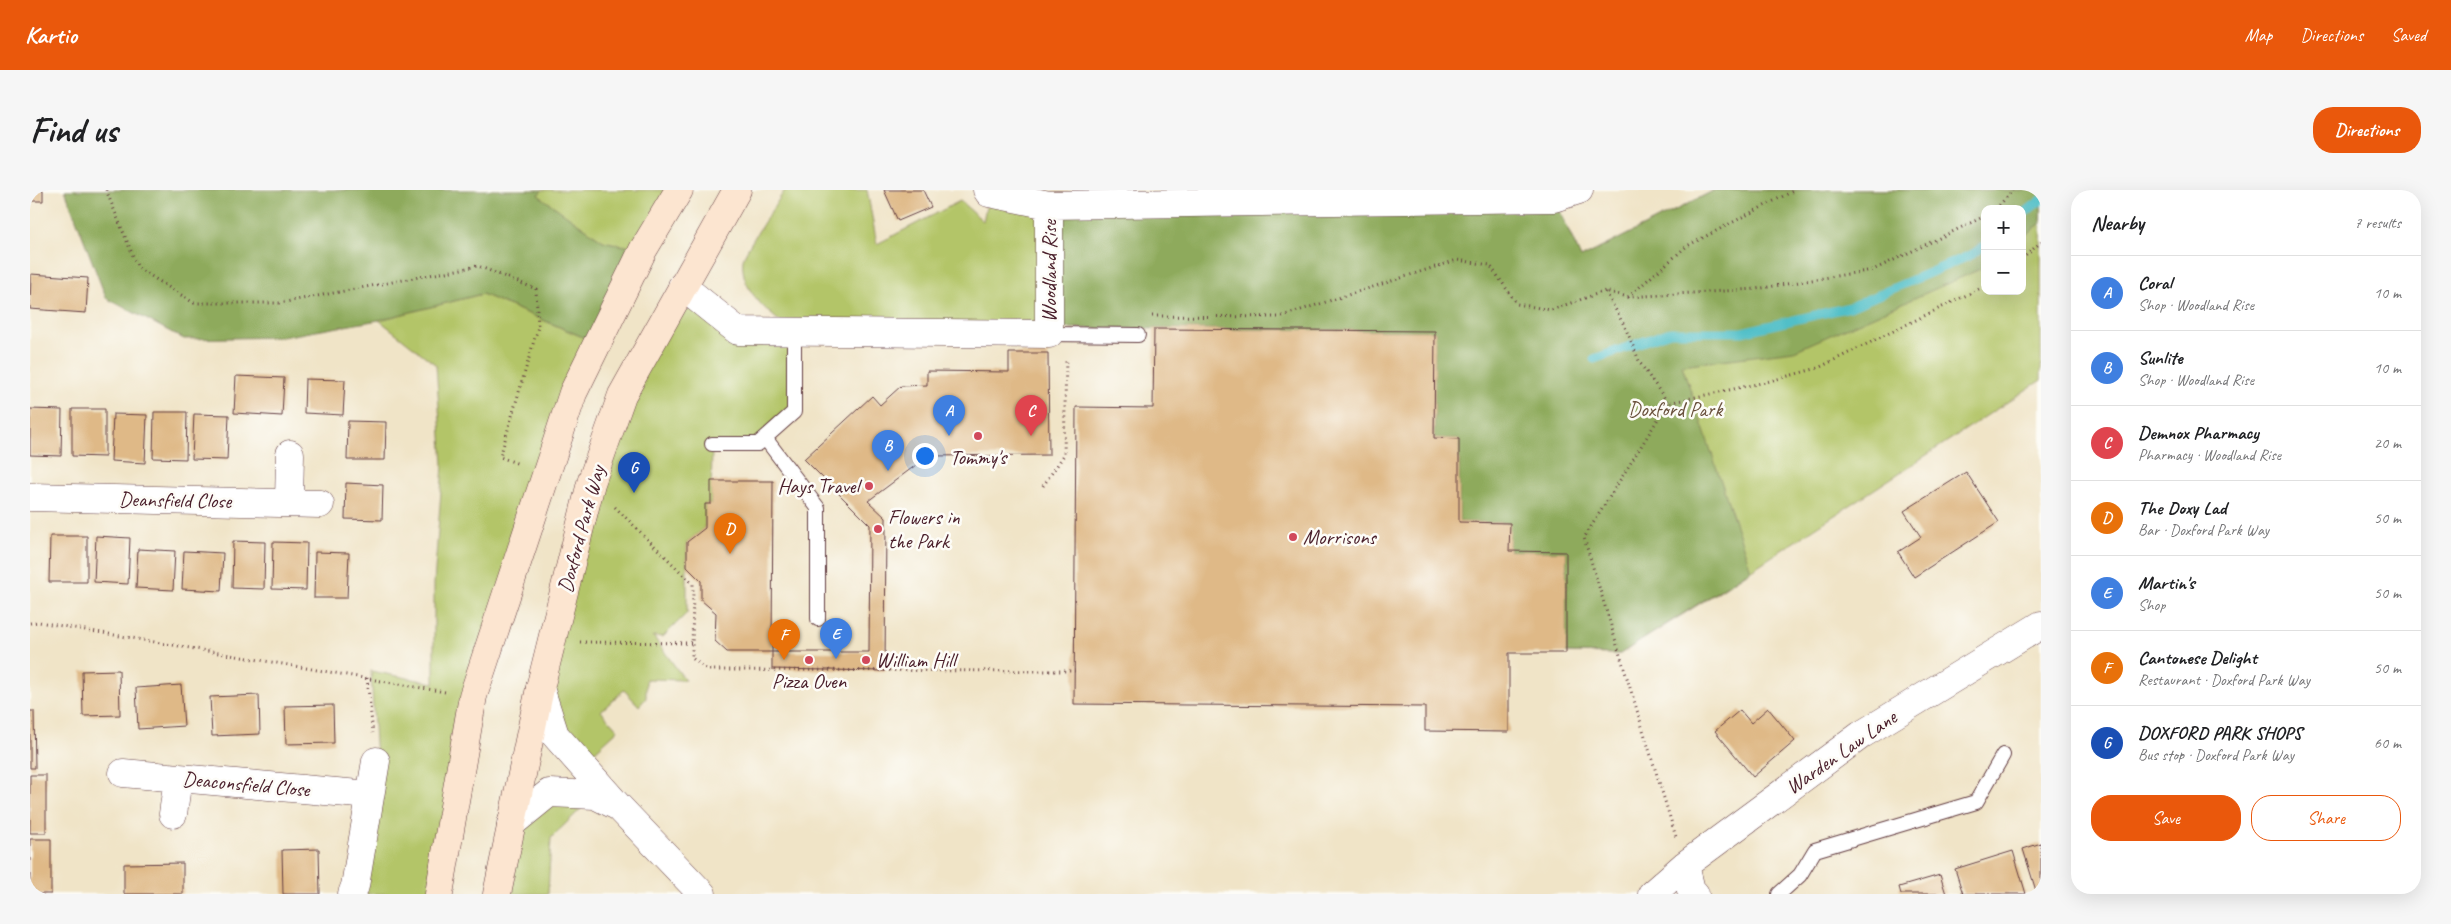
<!DOCTYPE html>
<meta charset="utf-8">
<style>
:root{--surface:#fff;--page:#f6f6f6;--text:#202124;--muted:#757577;--line:#e0e0e0;--accent:#ea580c}
body{margin:0;font-family:Caveat,sans-serif;background:var(--page);color:var(--text)}
.controls{position:absolute;right:15px;top:15px;display:grid;overflow:hidden;border-radius:10px;box-shadow:0 5px 20px #0002}
.controls button{width:45px;height:45px;display:grid;place-items:center;padding:0;border:0;border-bottom:1px solid var(--line);background:var(--surface);color:var(--text);font:25px sans-serif}
.you{position:absolute;left:894px;top:265px;width:18px;height:18px;margin:-12px;border:4px solid #fff;border-radius:50%;background:#1a73e8;box-shadow:0 0 0 8px #1a73e833}
.badge{display:grid;place-items:center;width:32px;height:32px;border-radius:50%;background:var(--accent);color:#fff;font-size:16px;font-weight:700}
.pin{position:absolute;translate:-50% -41px;filter:drop-shadow(0 1px 2px #0008)}
.pin::after{content:'';position:absolute;top:26px;width:18px;height:15px;background:inherit;clip-path:polygon(0 0,100% 0,50% 100%)}
.list{margin:0;padding:0;list-style:none}
h2{display:flex;justify-content:space-between;align-items:center;height:65px;margin:0;padding:0 20px;font-size:21px}
h2 small{font-size:16px;font-weight:400;color:var(--muted)}
.list li{display:grid;grid-template-columns:32px 1fr auto;gap:15px;align-items:center;box-sizing:border-box;height:75px;padding:0 20px;border-top:1px solid var(--line)}
.list b{display:block;font-size:19px;white-space:nowrap}
.list p{margin:0;font-size:16px;white-space:nowrap;color:var(--muted)}
.list em{font-size:16px;font-style:normal;color:var(--muted)}
.actions{display:flex;gap:10px;padding:15px 20px}
.actions a{flex:1;padding:11px 0;border:1px solid var(--accent);border-radius:20px;text-align:center;font-size:18px;color:var(--accent)}
.actions .main{background:var(--accent);color:#fff}
.map{position:relative;flex:none;width:2011px;height:704px;overflow:hidden;border-radius:20px}
header{display:flex;align-items:center;gap:30px;box-sizing:border-box;height:70px;padding:0 25px;background:var(--accent);color:#fff}
header strong{font-size:24px}
nav{display:flex;gap:28px;margin-inline-start:auto;font-size:18px}
.intro{display:flex;align-items:center;justify-content:space-between;box-sizing:border-box;height:120px;padding:0 30px}
h1{margin:0;font-size:35px}
.button{padding:12px 22px;border-radius:20px;background:var(--accent);color:#fff;font-size:18px;font-weight:700}
main{display:flex;gap:30px;padding:0 30px}
aside{flex:1;background:var(--surface);border-radius:20px;box-shadow:0 5px 20px #0002}
.map>svg:first-child{display:block}
.green{fill:#b3c568;stroke:#7e724a;fill-rule:evenodd}
.forest{fill:#8eaa5c;stroke:#6c6444}
.lines{fill:none;stroke-linecap:round;stroke-linejoin:round}
.stream{stroke:#51bfc8;stroke-width:9}
.building{fill:#dfb987}
.service-casing{stroke:#633d42;stroke-width:16}
.minor-casing{stroke:#633d42;stroke-width:29}
.secondary-casing{stroke:#633d42;stroke-width:29}
.path{stroke:#633d42;stroke-width:3;stroke-dasharray:1 4;stroke-linecap:butt}
.service{stroke:#fff;stroke-width:14}
.minor{stroke:#fff;stroke-width:28}
.secondary{stroke:#fce5d0;stroke-width:28}
.poi-dot{fill:#d1495b;stroke:#fdfcf7;stroke-width:2}
.labels{text-anchor:middle;stroke-width:5;stroke-linejoin:round;paint-order:stroke}
.street-label{font-size:21px;fill:#4a1f2b;stroke:#fdfcf7}
.park-label{font-size:21px;fill:#6a513d;stroke:#fdfcf7}
.poi-label{font-size:21px;fill:#4a1f2b;stroke:#fdfcf7;text-anchor:start}
</style>
<header>
<strong>Kartio</strong>
<nav><a>Map</a><a>Directions</a><a>Saved</a></nav>
</header>
<div class="intro"><h1>Find us</h1><a class="button">Directions</a></div>
<main>
<div class="map">
<svg width="2011" height="704" viewBox="0 0 2011 704">
<rect width="100%" height="100%" fill="#fdfcf7"/>
<filter id="ink" filterUnits="userSpaceOnUse"><feTurbulence type="fractalNoise" baseFrequency=".02" numOctaves="2"/><feDisplacementMap in="SourceGraphic" scale="10" xChannelSelector="R" yChannelSelector="G"/><feConvolveMatrix kernelMatrix="1 2 1 2 8 2 1 2 1" color-interpolation-filters="sRGB"/></filter>
<filter id="wash" filterUnits="userSpaceOnUse"><feTurbulence type="fractalNoise" baseFrequency=".0096" numOctaves="4" result="noise"/><feDisplacementMap in="SourceGraphic" scale="20" xChannelSelector="R" yChannelSelector="G"/><feGaussianBlur stdDeviation="1.12" result="paint"/><feColorMatrix in="noise" values="0 0 0 0 0 0 0 0 0 0 0 0 0 0 0 0 0 1.4 0 .05"/><feComposite in="paint" operator="in"/></filter>
<g filter="url(#wash)">
<rect width="100%" height="100%" fill="#f0e4c7"/>
<path class="green" d="M512,0H649L613,60L573,51L507,5Z
M755,0H837L847,54L930,11L953,31L959,3L1019,15V144L764,143V222L728,254H682L681,314H675V338L657,352V423L633,447L623,446L655,490L616,489V508L609,516L594,500L571,521L588,540L563,563L554,577L510,498L561,293L652,96L708,141L763,142C741,124 709,102 713,69C715,60 748,11 755,0Z
M1685,0H2011V190L1671,413L1590,464L1536,463V362L1479,361V333L1429,332V249L1404,248L1405,141L1040,125L1524,8L1551,68ZM1955,19H1992V101H1955Z
M452,104L567,153L443,506L409,704H322L346,571L341,481L404,493V393L413,275L406,175L349,130Z
M519,603L565,605L521,648L518,704H467L481,634Z"/>
<path class="forest" d="M35,0H512L508,5L573,51L613,60L567,153L452,104L349,130L252,147L154,149L76,108Z
M1685,0H2011V33L1992,48V19H1955V77L1764,161L1652,175L1721,380L1590,464L1536,463V362L1479,361V333L1429,332V249L1404,248L1405,141L1019,138V15L1524,8L1551,68Z"/>
<g class="lines">
<path class="stream" d="M1992,25L2011,10
M1564,169L1640,142H1712L1820,117L1943,64L1955,55"/>
</g>
<g id="blocks">
<path class="building" d="M0,0H13V11H0Z
M854,0H893L901,17L868,31Z
M1,84L58,88L56,123L0,119Z
M1124,139L1405,141L1404,248L1429,249V332L1480,333L1479,361L1536,362V463H1479V542L1395,541V517L1044,514L1046,217L1123,218Z
M979,163H1018L1019,265L898,266L838,311L856,328L855,481L742,479V462H839L840,335L774,269L842,206L850,215L871,196L897,195V181L979,182Z
M206,186L254,188L252,226L204,223Z
M275,189L315,190L313,225L274,223Z
M0,219L32,220L31,266L0,265Z
M42,219H75V267L42,266Z
M124,222H157L156,269L123,268Z
M83,224L117,225L115,273L81,271Z
M164,224L199,225L197,270L162,269Z
M318,231L356,232L355,270H317Z
M1936,282L1969,332L1884,387L1868,362L1891,347L1874,321Z
M681,291H743L742,462H697L685,451L686,423L671,410V391L657,377V352L675,338V314H681Z
M316,293L353,295L352,330L315,329Z
M20,346H57V392H19Z
M66,346L100,348L98,394L64,392Z
M203,351L235,352L234,399L202,398Z
M243,352L277,353L276,400L242,399Z
M108,359L145,361L143,400L106,398Z
M154,361L193,363L191,401L152,399Z
M285,362L319,363L317,408H284Z
M89,480L90,525L53,526L52,481Z
M151,495L154,536L108,539L106,498Z
M229,505L230,544L182,546L180,507Z
M303,515L304,553L256,554L255,516Z
M1738,518L1765,551L1723,587L1685,541L1710,520L1721,533Z
M0,521H4L5,578H0Z
M0,585H16V643H0Z
M0,649H21V704H0Z
M2011,653V704H2007L1993,659Z
M289,659L290,704H253L252,660Z
M1983,661L1996,704H1933L1925,679Z
M153,673V704H94V674Z
M1910,685L1916,704H1871L1869,697Z"/>
</g>
</g>
<g filter="url(#ink)">
<use href="#blocks" fill-opacity="0" stroke="#633d42" stroke-width="1"/>
<g class="lines">
<defs>
<path id="service" d="M1019,144L1108,145
M735,248L788,318V429
M682,254H728L764,222V142
M1749,704L1770,685L1785,660L1946,612L1973,565"/>
<path id="minor" d="M957,0L959,3L1019,15L1524,8L1549,0
M652,96L708,141L1019,144V15
M0,307L290,314
M259,313L260,264
M510,498L525,545L588,616L672,704
M93,583L340,605
M143,624L148,588
M481,634L519,603L565,605L587,616
M1655,675L1661,700L1665,704
M322,704L325,696L346,571
M1622,704L1655,675L1831,545L2011,435"/>
<path id="secondary" d="M409,704L443,506L543,203L613,60L649,0
M467,704L510,498L561,293L592,205L707,0"/>
</defs>
<use href="#service" class="service-casing"/>
<use href="#minor" class="minor-casing"/>
<use href="#secondary" class="secondary-casing"/>
<path class="path" d="M76,0L108,78L164,113H250L448,76L506,99L508,137L470,267L489,274
M1966,19L1983,0
M1992,69L2011,52
M1576,102L1595,137L1610,173L1638,213L1736,192L1788,178L1955,96
M1598,107L1657,56L1765,0
M1122,126L1249,127L1427,70L1460,75L1487,114L1521,120L1575,101L1598,107L1726,99L1843,80L1955,26
M1638,213L1554,348L1646,647
M1013,296L1034,265L1036,168
M585,317L663,394L662,468L677,480L1045,481
M0,433L9,432L415,502
M550,452L662,453
M337,488L343,543"/>
<use href="#service" class="service"/>
<use href="#minor" class="minor"/>
<use href="#secondary" class="secondary"/>
</g>
</g>
<g class="poi-dot">
<circle cx="948" cy="246" r="5"/>
<circle cx="839" cy="296" r="5"/>
<circle cx="848" cy="339" r="5"/>
<circle cx="1263" cy="347" r="5"/>
<circle cx="779" cy="470" r="5"/>
<circle cx="836" cy="470" r="5"/>
</g>
<g class="labels">
<g class="street-label">
<text transform="translate(1019 81) rotate(-90)" y="7">Woodland Rise</text>
<text transform="translate(145 310) rotate(1)" y="7">Deansfield Close</text>
<text transform="translate(551 339) rotate(-75)" y="7">Doxford Park Way</text>
<text transform="translate(1811 562) rotate(-35)" y="7">Warden Law Lane</text>
<text transform="translate(216 594) rotate(5)" y="7">Deaconsfield Close</text>
</g>
<g class="park-label">
<text x="1645" y="226">Doxford Park</text>
</g>
<g class="poi-label">
<text x="948" y="274" text-anchor="middle">Tommy's</text>
<text x="829" y="303" text-anchor="end">Hays Travel</text>
<text x="858" y="334">Flowers in<tspan x="858" dy="24">the Park</tspan></text>
<text x="1273" y="354">Morrisons</text>
<text x="846" y="477">William Hill</text>
<text x="779" y="498" text-anchor="middle">Pizza Oven</text>
</g>
</g>
</svg>
<div class="controls">
<button>+</button>
<button>−</button>
</div>
<div class="you"></div>
<div class="pin badge" style="left:919px;top:246px;background:#3f7fe0">A</div>
<div class="pin badge" style="left:858px;top:281px;background:#3f7fe0">B</div>
<div class="pin badge" style="left:1001px;top:246px;background:#e0444e">C</div>
<div class="pin badge" style="left:700px;top:364px;background:#e8710a">D</div>
<div class="pin badge" style="left:806px;top:469px;background:#3f7fe0">E</div>
<div class="pin badge" style="left:754px;top:470px;background:#e8710a">F</div>
<div class="pin badge" style="left:604px;top:303px;background:#1a4fb4">G</div>
</div>
<aside>
<h2>Nearby<small>7 results</small></h2>
<ul class="list">
<li><span class="badge" style="background:#3f7fe0">A</span><div><b>Coral</b><p>Shop · Woodland Rise</p></div><em>10 m</em></li>
<li><span class="badge" style="background:#3f7fe0">B</span><div><b>Sunlite</b><p>Shop · Woodland Rise</p></div><em>10 m</em></li>
<li><span class="badge" style="background:#e0444e">C</span><div><b>Demnox Pharmacy</b><p>Pharmacy · Woodland Rise</p></div><em>20 m</em></li>
<li><span class="badge" style="background:#e8710a">D</span><div><b>The Doxy Lad</b><p>Bar · Doxford Park Way</p></div><em>50 m</em></li>
<li><span class="badge" style="background:#3f7fe0">E</span><div><b>Martin's</b><p>Shop</p></div><em>50 m</em></li>
<li><span class="badge" style="background:#e8710a">F</span><div><b>Cantonese Delight</b><p>Restaurant · Doxford Park Way</p></div><em>50 m</em></li>
<li><span class="badge" style="background:#1a4fb4">G</span><div><b>DOXFORD PARK SHOPS</b><p>Bus stop · Doxford Park Way</p></div><em>60 m</em></li>
</ul>
<div class="actions"><a class="main">Save</a><a>Share</a></div>
</aside>
</main>
